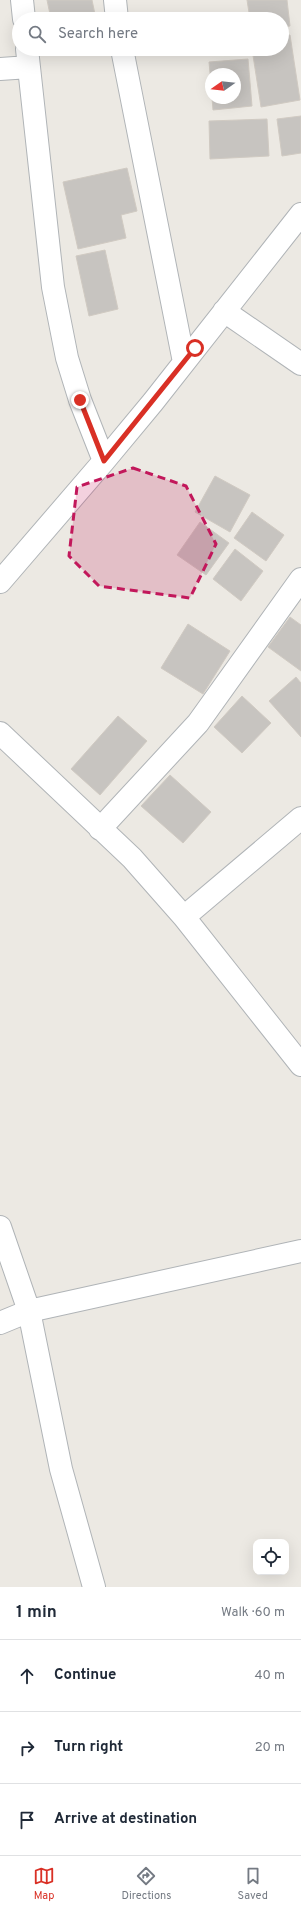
<!DOCTYPE html>
<meta charset="utf-8">
<style>
:root{--surface:#fff;--page:#f2f2f3;--text:#1f2937;--muted:#747a83;--line:#e0e1e3;--accent:#d93025}
body{margin:0;font-family:Overpass,sans-serif;background:var(--page);color:var(--text)}
.controls{position:absolute;right:12px;bottom:12px;display:grid;overflow:hidden;border-radius:8px;box-shadow:0 4px 16px #0002}
.controls button{width:36px;height:36px;display:grid;place-items:center;padding:0;border:0;border-bottom:1px solid var(--line);background:var(--surface);color:var(--text);font:20px sans-serif}
.compass{position:absolute;left:205px;top:68px;width:36px;height:36px;border-radius:50%;background:var(--surface);box-shadow:0 4px 16px #0002;rotate:256deg}
.stop{position:absolute;width:12px;height:12px;margin:-9px;border:3px solid #d93025;border-radius:50%;background:#fff}
.stop.end{background:#d93025;border-color:#fff;box-shadow:0 1px 4px #0008}
.list{margin:0;padding:0;list-style:none}
h2{display:flex;justify-content:space-between;align-items:center;height:52px;margin:0;padding:0 16px;font-size:17px}
h2 small{font-size:13px;font-weight:400;color:var(--muted)}
.list li{display:grid;grid-template-columns:26px 1fr auto;gap:12px;align-items:center;box-sizing:border-box;height:72px;padding:0 16px;border-top:1px solid var(--line)}
.list b{display:block;font-size:15px;white-space:nowrap}
.list em{font-size:13px;font-style:normal;color:var(--muted)}
.icon{flex:none;width:22px;height:22px;fill:none;stroke:currentColor;stroke-width:2;stroke-linecap:round;stroke-linejoin:round}
.map{position:relative;flex:none;width:301px;height:1587px;overflow:hidden}
.search{position:absolute;background:var(--surface);box-shadow:0 4px 16px #0002;left:12px;right:12px;top:12px;height:44px;display:flex;align-items:center;gap:10px;box-sizing:border-box;padding:0 14px;border-radius:22px;color:var(--muted);font-size:15px}
.sheet{height:268px;background:var(--surface)}
nav{display:flex;justify-content:space-around;align-items:center;box-sizing:border-box;height:56px;border-top:1px solid var(--line);background:var(--surface);font-size:11px;color:var(--muted)}
nav a{display:grid;justify-items:center;gap:2px}
nav .on{color:var(--accent)}
.map>svg:first-child{display:block}
.building{fill:#c7c4c0;stroke:#d0cac2}
.lines{fill:none;stroke-linecap:round;stroke-linejoin:round}
.minor-casing{stroke:#b0b4b7;stroke-width:24}
.minor{stroke:#fff;stroke-width:22}
.route{stroke:#d93025;stroke-width:5}
.marked{fill:#c2185b;fill-opacity:0.2;stroke:#c2185b;stroke-width:3;stroke-dasharray:8 5;stroke-linejoin:round}
</style>
<div class="map">
<svg width="301" height="1587" viewBox="0 0 301 1587">
<rect width="100%" height="100%" fill="#ece9e3"/>
<path class="building" d="M47,0H92L96,19H51Z
M247,0H287L290,26L282,27V19H250Z
M290,35L300,100L261,107L252,49H282V36Z
M248,59L252,106L213,110L212,98H235V74H211V84L209,62Z
M301,116V153L282,156L277,119Z
M267,119L269,156L210,159L209,121Z
M127,168L137,211L121,215L126,238L78,249L63,182Z
M105,250L118,309L89,316L76,256Z
M215,476L250,495L230,532L195,512Z
M252,512L284,535L266,561L234,538Z
M200,522L229,543L206,575L177,555Z
M235,549L263,571L241,601L213,579Z
M290,617L301,625V671L268,647Z
M188,624L230,651L203,694L161,668Z
M296,677L301,683V737L269,701Z
M242,696L271,723L242,753L214,727Z
M118,716L147,741L100,795L71,769Z
M170,775L211,812L183,843L141,806Z"/>
<g class="lines">
<defs>
<path id="minor" d="M22,0L24,19
M115,0L117,19
M27,49L53,287L67,358L80,400L104,461
M122,49L184,362
M0,69L29,67
M224,311L301,364
M0,582L104,461L153,402L301,214
M0,733L132,858L184,917L301,1065
M100,829L198,723L301,579
M184,917L301,818
M0,1227L29,1311L61,1469L94,1587
M0,1323L29,1311L301,1251"/>
</defs>
<use href="#minor" class="minor-casing"/>
<use href="#minor" class="minor"/>
</g>
<g class="lines">
<path class="route" d="M80,400L104,461L195,348"/>
</g>
<path class="marked" d="M133,468L186,486L216,544L190,598L99,586L69,556L77,487Z"/>
</svg>
<div class="controls">
<button><svg class="icon" aria-label="locate" viewBox="0 0 24 24"><circle cx="12" cy="12" r="6"/><path d="M12 2v4M12 18v4M2 12h4M18 12h4"/></svg></button>
</div>
<svg class="compass" viewBox="-18 -18 36 36"><path d="M0-13l5 13h-10z" fill="#e53935"/><path d="M0 13l5-13h-10z" fill="#747a83"/></svg>
<div class="stop" style="left:195px;top:348px"></div>
<div class="stop end" style="left:80px;top:400px"></div>
<div class="search"><svg class="icon" aria-label="search" viewBox="0 0 24 24"><circle cx="10" cy="10" r="6"/><path d="M15 15l6 6"/></svg>Search here</div>
</div>
<section class="sheet">
<h2>1 min<small>Walk · 60 m</small></h2>
<ul class="list">
<li><svg class="icon" aria-label="ahead" viewBox="0 0 24 24"><path d="M12 20V5M6 11l6-6 6 6"/></svg><div><b>Continue</b></div><em>40 m</em></li>
<li><svg class="icon" aria-label="right" viewBox="0 0 24 24"><path d="M7 20v-9h11M14 6l5 5-5 5"/></svg><div><b>Turn right</b></div><em>20 m</em></li>
<li><svg class="icon" aria-label="arrive" viewBox="0 0 24 24"><path d="M6 21V4h12l-3 4 3 4H6"/></svg><div><b>Arrive at destination</b></div></li>
</ul>
</section>
<nav>
<a class="on"><svg class="icon" aria-label="map" viewBox="0 0 24 24"><path d="M3 6l6-2 6 2 6-2v14l-6 2-6-2-6 2zM9 4v14M15 6v14"/></svg>Map</a>
<a><svg class="icon" aria-label="directions" viewBox="0 0 24 24"><path d="M12 3l9 9-9 9-9-9zM9 14v-3h6M13 9l2 2-2 2"/></svg>Directions</a>
<a><svg class="icon" aria-label="saved" viewBox="0 0 24 24"><path d="M7 4h10v16l-5-4-5 4z"/></svg>Saved</a>
</nav>
